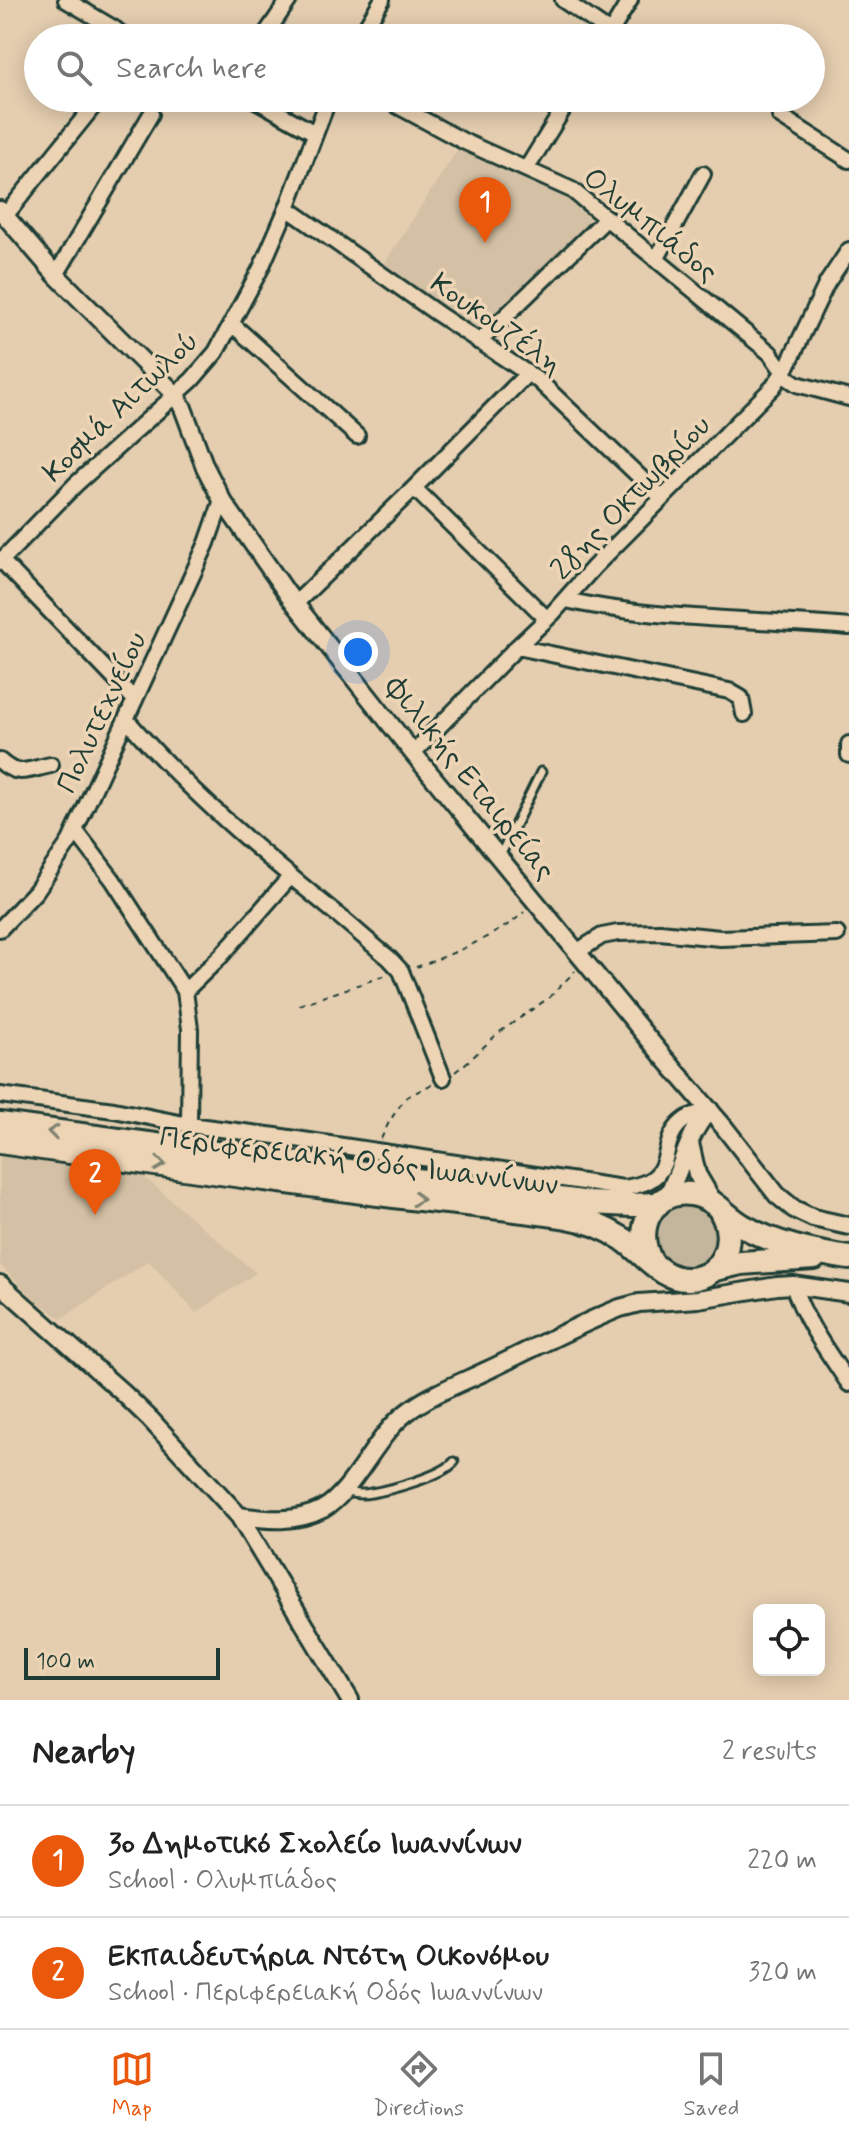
<!DOCTYPE html>
<meta charset="utf-8">
<style>
:root{--surface:#fff;--page:#f2f2f2;--text:#222;--muted:#767676;--line:#e0e0e0;--accent:#ea580c}
body{margin:0;font-family:Mynerve,sans-serif;background:var(--page);color:var(--text)}
.controls{position:absolute;right:24px;bottom:24px;display:grid;overflow:hidden;border-radius:12px;box-shadow:0 4px 20px #0003}
.controls button{width:72px;height:72px;display:grid;place-items:center;padding:0;border:0;border-bottom:2px solid var(--line);background:var(--surface);color:var(--text);font:40px sans-serif}
.scale{position:absolute;left:24px;bottom:20px;width:196px;box-sizing:border-box;padding-left:8px;border:4px solid #1f3d34;border-top:0;font-size:22px;line-height:28px;white-space:nowrap;color:#1f3d34;-webkit-text-stroke:6px #edd4b5;paint-order:stroke}
.you{position:absolute;left:358px;top:652px;width:28px;height:28px;margin:-20px;border:6px solid #fff;border-radius:50%;background:#1a73e8;box-shadow:0 0 0 12px #1a73e833}
.badge{display:grid;place-items:center;width:52px;height:52px;border-radius:50%;background:var(--accent);color:#fff;font-size:26px;font-weight:700}
.pin{position:absolute;translate:-50% -66px;filter:drop-shadow(0 2px 4px #0008)}
.pin::after{content:'';position:absolute;top:42px;width:28px;height:24px;background:inherit;clip-path:polygon(0 0,100% 0,50% 100%)}
.list{margin:0;padding:0;list-style:none}
h2{display:flex;justify-content:space-between;align-items:center;height:104px;margin:0;padding:0 32px;font-size:34px}
h2 small{font-size:26px;font-weight:400;color:var(--muted)}
.list li{display:grid;grid-template-columns:52px 1fr auto;gap:24px;align-items:center;box-sizing:border-box;height:112px;padding:0 32px;border-top:2px solid var(--line)}
.list b{display:block;font-size:30px;white-space:nowrap}
.list p{margin:0;font-size:26px;white-space:nowrap;color:var(--muted)}
.list em{font-size:26px;font-style:normal;color:var(--muted)}
.icon{flex:none;width:44px;height:44px;fill:none;stroke:currentColor;stroke-width:2;stroke-linecap:round;stroke-linejoin:round}
.map{position:relative;flex:none;width:849px;height:1700px;overflow:hidden}
.search{position:absolute;background:var(--surface);box-shadow:0 4px 20px #0003;left:24px;right:24px;top:24px;height:88px;display:flex;align-items:center;gap:20px;box-sizing:border-box;padding:0 28px;border-radius:44px;color:var(--muted);font-size:30px}
.sheet{height:328px;background:var(--surface)}
nav{display:flex;justify-content:space-around;align-items:center;box-sizing:border-box;height:112px;border-top:2px solid var(--line);background:var(--surface);font-size:22px;color:var(--muted)}
nav a{display:grid;justify-items:center;gap:4px}
nav .on{color:var(--accent)}
.map>svg:first-child{display:block}
.built{fill:#d4c1a5}
.green{fill:#c4b69c;stroke:#727a68;stroke-width:2}
.lines{fill:none;stroke-linecap:round;stroke-linejoin:round}
.service-casing{stroke:#1f3d34;stroke-width:13}
.minor-casing{stroke:#1f3d34;stroke-width:20}
.tertiary-casing{stroke:#1f3d34;stroke-width:22}
.trunk-casing{stroke:#1f3d34;stroke-width:28}
.path{stroke:#1f3d34;stroke-width:2;stroke-dasharray:6 6;stroke-linecap:butt}
.service{stroke:#edd4b5;stroke-width:7}
.minor{stroke:#edd4b5;stroke-width:14}
.tertiary{stroke:#edd4b5;stroke-width:16}
.trunk{stroke:#edd4b5;stroke-width:22}
.oneway{stroke:#7c816e}
.labels{text-anchor:middle;stroke-width:7;stroke-linejoin:round;paint-order:stroke}
.street-label{font-size:30px;fill:#1f3d34;stroke:#edd4b5}
</style>
<div class="map">
<svg width="849" height="1700" viewBox="0 0 849 1700">
<rect width="100%" height="100%" fill="#e5ceb0"/>
<filter id="ink" filterUnits="userSpaceOnUse"><feTurbulence type="fractalNoise" baseFrequency=".0125" numOctaves="2"/><feDisplacementMap in="SourceGraphic" scale="16" xChannelSelector="R" yChannelSelector="G"/><feConvolveMatrix kernelMatrix="1 2 1 2 8 2 1 2 1" color-interpolation-filters="sRGB"/></filter>
<g filter="url(#ink)">
<path class="built" d="M459,147L526,175L543,186L566,197L593,222L482,332L384,264Z
M0,1149L135,1169L256,1273L196,1313L149,1261L61,1319L31,1296L0,1265Z"/>
<path class="green" d="M693,1202L708,1210L718,1224L715,1257L695,1271L662,1264L650,1234L668,1206Z"/>
<g class="lines">
<defs>
<path id="service" d="M500,856L541,772
M345,1491C353,1494 362,1495 371,1493C390,1490 442,1476 454,1462"/>
<path id="minor" d="M66,0L115,29L125,38
M563,0L610,32
M263,38L289,0
M359,38L382,0
M607,38L630,0
M252,98L315,133
M383,98L465,142L572,190L770,353L788,378L797,384L849,398
M780,116L849,160
M527,168L570,98
M287,208L438,314L539,381L662,498
M5,216L100,98
M656,260L703,174
M56,275L151,114
M232,324L357,436
M479,342L607,218
M414,488L547,619
M0,559L135,700
M0,562L76,484L192,380L216,352L261,268L287,208L329,98
M566,600C658,621 755,618 849,627
M295,604L414,488L528,373
M517,647L729,691L741,698L744,714
M126,719C188,791 259,851 333,911C352,926 370,943 389,958L401,971L443,1078
M849,744V755
M413,753L517,647L552,614L594,567L773,387L787,367L827,283L849,250
M0,761C18,778 29,769 51,765
M75,830L113,880L185,991L190,1029L189,1125
M0,929L36,891L70,841L207,543L222,500
M578,951L602,936L618,933L660,932L720,938L837,934
M185,991L221,956L290,877
M0,1095L114,1110L189,1125L276,1136L623,1188C685,1180 652,1142 686,1119C694,1114 702,1112 710,1110
M793,1285C805,1322 828,1352 849,1384"/>
<path id="tertiary" d="M0,210L56,275L176,395L183,408L205,467L222,500L289,596L413,753L661,1054L724,1127L777,1195L794,1209L813,1218L849,1226
M690,1143L697,1174L714,1203
M665,1199C683,1170 686,1134 710,1110
M0,1284L122,1392L150,1419L239,1516L350,1700
M239,1516C268,1520 296,1523 323,1509C354,1491 375,1437 406,1413C430,1394 461,1383 488,1370C532,1349 575,1326 620,1308L639,1303L698,1299L777,1286L793,1285L849,1293"/>
<path id="trunk" d="M0,1124L589,1203L632,1205L658,1204
M0,1142C118,1159 237,1176 356,1191C426,1201 497,1206 567,1217C586,1220 607,1229 623,1239C644,1253 662,1281 689,1279C724,1277 737,1239 721,1212
M651,1261C633,1230 652,1189 691,1194C712,1196 725,1216 743,1226C774,1244 814,1253 849,1258
M715,1269L741,1263L814,1258"/>
</defs>
<use href="#service" class="service-casing"/>
<use href="#minor" class="minor-casing"/>
<use href="#tertiary" class="tertiary-casing"/>
<use href="#trunk" class="trunk-casing"/>
<path class="path" d="M416,967C444,958 503,933 524,912
M299,1005L387,975
M455,1072L471,1059L497,1034L550,997L575,971
M381,1139L389,1122L405,1098L432,1084"/>
<use href="#service" class="service"/>
<use href="#minor" class="minor"/>
<use href="#tertiary" class="tertiary"/>
<use href="#trunk" class="trunk"/>
</g>
<defs><path id="oneway-chevron" d="M-2-3.5L2.5 0L-2 3.5" fill="none" stroke-width="1.6" stroke-linecap="round" stroke-linejoin="round" transform="scale(2)"/></defs>
<g class="oneway">
<use href="#oneway-chevron" transform="translate(53 1132) rotate(-172)"/>
<use href="#oneway-chevron" transform="translate(160 1164) rotate(8)"/>
<use href="#oneway-chevron" transform="translate(418 1199) rotate(7)"/>
</g>
</g>
<g class="labels">
<g class="street-label">
<text transform="translate(651 224) rotate(39)" y="10">Ολυμπιάδος</text>
<text transform="translate(497 323) rotate(35)" y="10">Κουκουζέλη</text>
<text transform="translate(120 406) rotate(-44)" y="10">Κοσμά Αιτωλού</text>
<text transform="translate(630 497) rotate(-46)" y="10">28ης Οκτωβρίου</text>
<text transform="translate(101 712) rotate(-65)" y="10">Πολυτεχνείου</text>
<text transform="translate(471 778) rotate(51)" y="10">Φιλικής Εταιρείας</text>
<text transform="translate(359 1160) rotate(7)" y="10">Περιφερειακή Οδός Ιωαννίνων</text>
</g>
</g>
</svg>
<div class="controls">
<button><svg class="icon" aria-label="locate" viewBox="0 0 24 24"><circle cx="12" cy="12" r="6"/><path d="M12 2v4M12 18v4M2 12h4M18 12h4"/></svg></button>
</div>
<div class="scale">100 m</div>
<div class="you"></div>
<div class="pin badge" style="left:485px;top:243px">1</div>
<div class="pin badge" style="left:95px;top:1215px">2</div>
<div class="search"><svg class="icon" aria-label="search" viewBox="0 0 24 24"><circle cx="10" cy="10" r="6"/><path d="M15 15l6 6"/></svg>Search here</div>
</div>
<section class="sheet">
<h2>Nearby<small>2 results</small></h2>
<ul class="list">
<li><span class="badge">1</span><div><b>3ο Δημοτικό Σχολείο Ιωαννίνων</b><p>School · Ολυμπιάδος</p></div><em>220 m</em></li>
<li><span class="badge">2</span><div><b>Εκπαιδευτήρια Ντότη Οικονόμου</b><p>School · Περιφερειακή Οδός Ιωαννίνων</p></div><em>320 m</em></li>
</ul>
</section>
<nav>
<a class="on"><svg class="icon" aria-label="map" viewBox="0 0 24 24"><path d="M3 6l6-2 6 2 6-2v14l-6 2-6-2-6 2zM9 4v14M15 6v14"/></svg>Map</a>
<a><svg class="icon" aria-label="directions" viewBox="0 0 24 24"><path d="M12 3l9 9-9 9-9-9zM9 14v-3h6M13 9l2 2-2 2"/></svg>Directions</a>
<a><svg class="icon" aria-label="saved" viewBox="0 0 24 24"><path d="M7 4h10v16l-5-4-5 4z"/></svg>Saved</a>
</nav>
